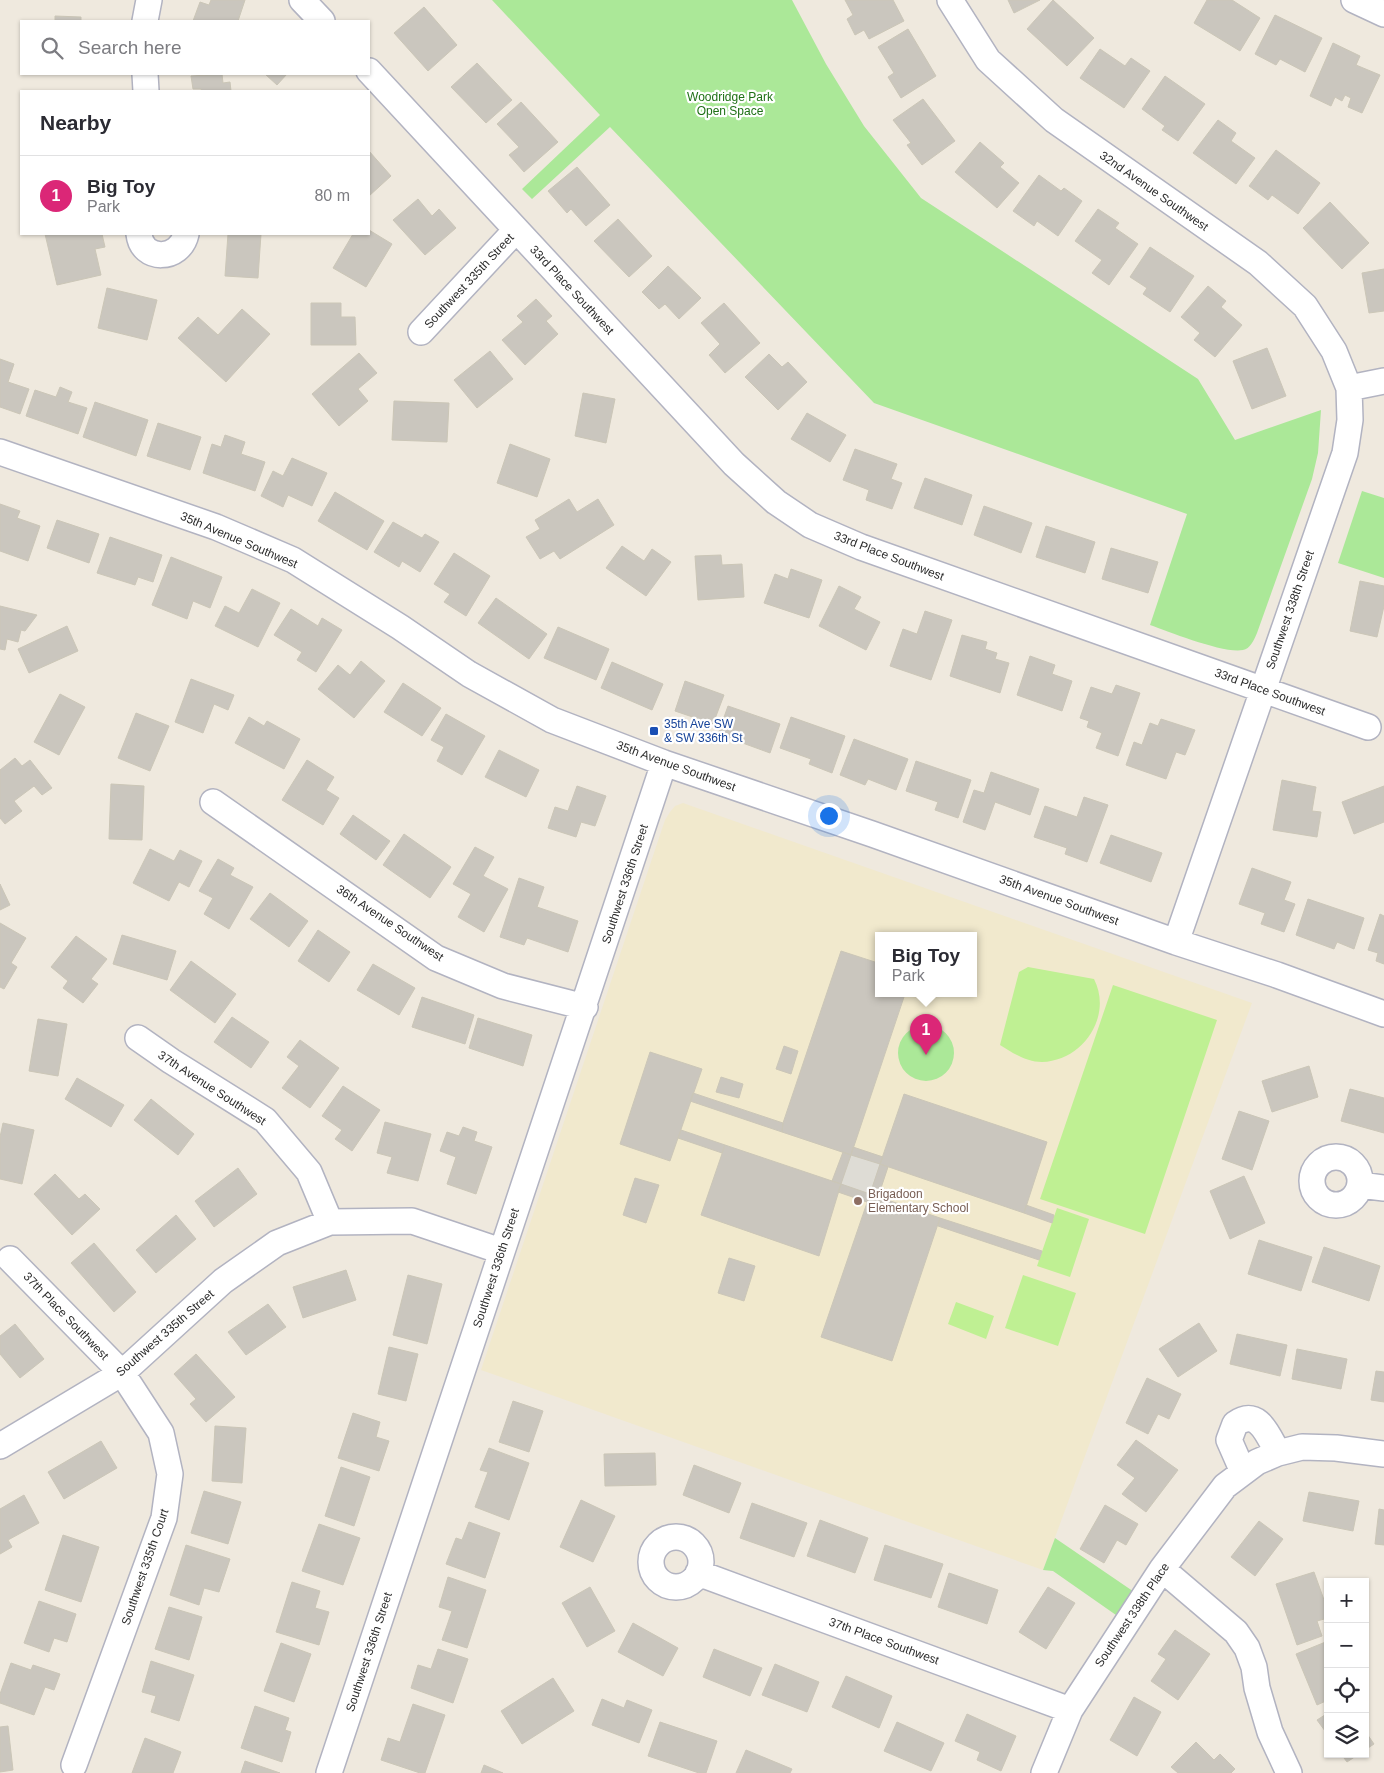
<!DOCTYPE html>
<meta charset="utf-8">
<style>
:root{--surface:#fff;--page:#f7f7f7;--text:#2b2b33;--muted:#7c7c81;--line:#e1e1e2;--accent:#db2777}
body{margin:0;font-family:Arial,sans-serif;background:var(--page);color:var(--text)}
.controls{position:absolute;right:15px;bottom:15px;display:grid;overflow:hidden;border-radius:0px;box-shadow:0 1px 4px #0004}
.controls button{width:45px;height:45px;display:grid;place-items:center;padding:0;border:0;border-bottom:1px solid var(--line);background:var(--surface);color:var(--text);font:25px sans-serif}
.you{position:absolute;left:828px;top:815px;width:18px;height:18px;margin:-12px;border:4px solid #fff;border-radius:50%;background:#1a73e8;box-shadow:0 0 0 8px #1a73e833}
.badge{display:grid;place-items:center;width:32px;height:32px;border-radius:50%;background:var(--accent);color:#fff;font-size:16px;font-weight:700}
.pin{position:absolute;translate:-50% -41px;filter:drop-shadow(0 1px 2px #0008)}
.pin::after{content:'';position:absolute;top:26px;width:18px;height:15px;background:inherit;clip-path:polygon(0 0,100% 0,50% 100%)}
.popup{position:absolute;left:875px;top:932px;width:102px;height:65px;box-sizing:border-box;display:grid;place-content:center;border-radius:0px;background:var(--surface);filter:drop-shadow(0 1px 4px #0005);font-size:16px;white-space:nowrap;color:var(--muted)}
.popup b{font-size:19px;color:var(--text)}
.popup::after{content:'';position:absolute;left:50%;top:100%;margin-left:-10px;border:10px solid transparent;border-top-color:var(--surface)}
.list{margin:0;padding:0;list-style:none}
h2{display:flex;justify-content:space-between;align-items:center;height:65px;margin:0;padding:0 20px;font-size:21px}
h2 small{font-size:16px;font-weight:400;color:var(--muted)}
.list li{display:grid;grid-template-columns:32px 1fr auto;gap:15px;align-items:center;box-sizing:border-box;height:80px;padding:0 20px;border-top:1px solid var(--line)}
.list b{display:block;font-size:19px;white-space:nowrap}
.list p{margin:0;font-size:16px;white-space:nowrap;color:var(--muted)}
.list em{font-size:16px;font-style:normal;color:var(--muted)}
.icon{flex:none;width:28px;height:28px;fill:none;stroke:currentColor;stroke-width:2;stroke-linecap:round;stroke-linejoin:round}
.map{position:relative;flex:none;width:1384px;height:1773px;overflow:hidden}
.search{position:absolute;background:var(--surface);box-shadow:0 1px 4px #0004;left:20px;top:20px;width:350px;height:55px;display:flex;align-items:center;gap:12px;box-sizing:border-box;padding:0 18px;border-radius:0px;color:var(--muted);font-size:19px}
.panel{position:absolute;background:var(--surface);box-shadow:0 1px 4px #0004;left:20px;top:90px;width:350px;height:145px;border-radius:0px}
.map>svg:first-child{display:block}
.education{fill:#f1e9cd;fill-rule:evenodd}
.green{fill:#abe898}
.pitch{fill:#bff093}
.plaza{fill:#dedcd5}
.building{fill:#cac6be;stroke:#cbc6b7}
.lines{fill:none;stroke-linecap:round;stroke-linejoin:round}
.minor-casing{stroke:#b2b3c1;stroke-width:28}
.minor{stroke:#fff;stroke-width:25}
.transit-dot{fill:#1a4fb4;stroke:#fff;stroke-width:2}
.education-dot{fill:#8d6e63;stroke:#fff;stroke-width:2}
.labels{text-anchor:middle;stroke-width:4.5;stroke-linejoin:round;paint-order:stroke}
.park-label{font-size:12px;fill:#1f7016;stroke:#fff}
.street-label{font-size:12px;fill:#2c2c2c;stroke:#fff}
.transit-label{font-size:12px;fill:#164399;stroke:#fff;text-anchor:start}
.education-label{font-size:12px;fill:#785e54;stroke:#fff;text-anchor:start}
</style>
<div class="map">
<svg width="1384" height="1773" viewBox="0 0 1384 1773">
<rect width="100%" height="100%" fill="#efe9de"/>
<path class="education" d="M683,803L1252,1003L1043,1570L481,1370L665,820L670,812L675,806ZM878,936H974V994H878Z"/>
<path class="green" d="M492,0H792L826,64L864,126L921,198L1198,379L1235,440L1321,410L1318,453L1312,479L1257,633C1254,640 1250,649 1243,650C1224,654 1170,632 1150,625L1187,514L874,403L610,127L532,199L522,189L600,115Z
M1362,491L1384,498V578L1338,563Z
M898 1053a28 28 0 1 1 56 0a28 28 0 1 1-56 0Z
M1055,1538L1143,1598L1126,1622L1053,1571L1043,1570Z"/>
<path class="pitch" d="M1028,967L1094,979C1113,1016 1083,1061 1042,1062C1026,1062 1013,1053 1000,1045L1019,972Z
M1113,985L1217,1020L1145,1234L1040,1199Z
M1057,1208L1089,1219L1070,1277L1037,1266Z
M1023,1275L1076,1293L1058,1346L1005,1328Z
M956,1302L994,1316L986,1339L948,1324Z"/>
<path class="plaza" d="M848,1150L885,1162L873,1200L835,1187Z"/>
<path class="building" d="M211,0H245L238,21H193L200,2L209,5Z
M845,0H893L904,21L869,39L864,30L855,35L847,19L853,15Z
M1008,0H1040L1014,13Z
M1053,0L1094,38L1067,66L1027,29Z
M1207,0H1232L1260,18L1240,51L1194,23Z
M424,7L457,45L428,71L394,33Z
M1275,15L1322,38L1305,72L1280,59L1276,65L1255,54Z
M55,16L81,17V21H55Z
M908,29L936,76L901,98L888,77L894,73L878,47Z
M1333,43L1360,56L1356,65L1380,75L1362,113L1348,107L1351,98L1345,95L1342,101L1335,97L1331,106L1310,96Z
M1100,49L1125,66L1131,58L1150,71L1124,108L1080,78Z
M477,63L512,100L486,123L451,87Z
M222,74L223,83L230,82L231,91H202L201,89H193L191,76Z
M265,74H287L277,85Z
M1165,76L1205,104L1178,141L1162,130L1165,126L1142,109Z
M923,99L955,141L922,165L907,145L911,143L893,120Z
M521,102L558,142L524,172L509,155L519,147L497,124Z
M1218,120L1236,133L1231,141L1255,158L1236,184L1193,153Z
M980,142L1004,163L1000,167L1019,183L997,208L955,172Z
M1276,150L1320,183L1298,214L1272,195L1268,200L1249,186Z
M369,151L391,176L369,196Z
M577,167L610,205L586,226L571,209L567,213L548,191Z
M1039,175L1061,191L1064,188L1082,201L1058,236L1037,221L1034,226L1013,211Z
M418,199L432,216L439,209L456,228L425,255L393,220Z
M1330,202L1369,243L1342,269L1303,228Z
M1098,209L1119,223L1115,228L1138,244L1109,285L1092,273L1102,260L1075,241Z
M618,219L652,256L629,277L594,241Z
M369,230L392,244L366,287L333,268L353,234H369Z
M45,234H102L105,247L95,249L101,275L57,285Z
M228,234H261L258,278L225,276Z
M1150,247L1194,276L1170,312L1143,294L1147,288L1130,277Z
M668,266L701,298L679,319L665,304L659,309L642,292Z
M1384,269V311L1369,313L1362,273Z
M1208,286L1226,301L1221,307L1242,325L1215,357L1194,340L1200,333L1181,317Z
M107,288L157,300L147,340L98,328Z
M536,299L552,316L546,321L558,334L525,365L502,340L523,322L517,316Z
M311,303H341V317H355L356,345H311Z
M724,303L760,343L725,373L709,355L720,344L701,323Z
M242,309L270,334L226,382L178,338L198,317L218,335Z
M1267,348L1286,396L1252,409L1233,361Z
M490,351L513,379L477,408L454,380Z
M359,353L377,373L358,389L368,401L339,426L312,394Z
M769,354L782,367L788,362L807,382L778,410L745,377Z
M0,359L14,364L8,382L29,389L20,414L0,407Z
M60,387L72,392L68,402L87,408L78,434L26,416L35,390L56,397Z
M583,393L615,399L606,443L575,436Z
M394,401L449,403L447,442L392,440Z
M95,402L148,420L136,456L83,437Z
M807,413L846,435L830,462L791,439Z
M158,423L201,437L190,470L147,456Z
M225,435L245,442L241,454L265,462L255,491L203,473L212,444L221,447Z
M510,444L550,459L537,497L497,483Z
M855,449L897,464L891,479L902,483L892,509L866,500L869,490L843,480Z
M292,458L327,473L312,506L288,495L283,507L261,496L273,471L283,476Z
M925,478L972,495L962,525L914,508Z
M335,492L384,521L367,550L318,521Z
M569,499L577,512L598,499L614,525L560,559L554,551L540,559L526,537L540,529L535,520Z
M0,504L20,511L17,518L40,526L28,561L0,551Z
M984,506L1032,523L1021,553L974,535Z
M57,520L99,534L89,563L47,548Z
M393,522L422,538L425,534L439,542L420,572L402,561L399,567L374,552Z
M1046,526L1095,542L1085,573L1036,557Z
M110,537L162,555L153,582L138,577L135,585L97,573Z
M622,546L644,561L652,549L671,562L646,596L606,568Z
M1111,548L1158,562L1148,593L1102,579Z
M454,553L490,576L466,616L444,602L450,594L434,584Z
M721,555L722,565L742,564L744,597L698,600L695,556Z
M171,557L222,577L210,608L193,601L187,619L152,605Z
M791,569L822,580L809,618L764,603L775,574L788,579Z
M1360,581L1384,586V606L1377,637L1350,631Z
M839,586L861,597L854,609L880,622L866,650L819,626Z
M252,589L280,603L258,647L215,626L225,606L239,613Z
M496,598L547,634L529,659L478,623Z
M0,606L37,615L25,631L21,630L18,642L7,639L5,650L0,649Z
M291,609L318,626L322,618L342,630L316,672L297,660L302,652L274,635Z
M925,611L952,620L931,680L890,666L903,629L917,634Z
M67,626L78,651L29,673L18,649Z
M558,627L609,649L596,680L544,658Z
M962,635L987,642L985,649L997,653L995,659L1009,663L1000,693L950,676Z
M1030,656L1055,665L1052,674L1072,681L1062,711L1017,695Z
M361,661L385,681L354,718L318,689L338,665L350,675Z
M612,662L663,684L652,710L601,688Z
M191,679L234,695L228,710L214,704L203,733L175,722Z
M685,681L724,695L713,724L675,711Z
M403,683L441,708L422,736L384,712Z
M1116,685L1140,693L1118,756L1096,748L1102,733L1087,727L1089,721L1080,718L1091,687L1112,694Z
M60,694L85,707L59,755L34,742Z
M728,706L780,724L770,753L718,734Z
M136,713L169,726L150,771L118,758Z
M446,714L485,736L462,775L437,761L444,747L431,740Z
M249,717L264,726L267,721L300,739L284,769L235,743Z
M791,717L845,736L832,773L809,764L811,759L780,748Z
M1161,719L1195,730L1185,755L1176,752L1166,779L1126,765L1134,742L1142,745L1150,723L1158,726Z
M854,739L908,759L896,790L868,779L865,785L840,775Z
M499,750L539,770L526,797L485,777Z
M15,758L22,766L30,760L52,788L42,795L34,786L14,801L22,811L5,824L0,818V770Z
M307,760L334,777L326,790L339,798L323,825L282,800Z
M916,761L971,780L958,818L935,810L938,802L906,791Z
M991,772L1039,789L1030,815L995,802L985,830L963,822L974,790L984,793Z
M1282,780L1316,787L1312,811L1321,812L1317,837L1273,830Z
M111,784L144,786L142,840L109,839Z
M577,786L606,796L595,826L581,822L576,837L548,828L555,807L568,811Z
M1384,786V822L1354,834L1342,802Z
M1084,797L1108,805L1087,862L1065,854L1067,848L1034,837L1045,806L1077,817Z
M353,815L390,841L376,860L340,834Z
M404,834L451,867L430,898L383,865Z
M1111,835L1162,853L1151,882L1100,863Z
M475,847L494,857L483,876L508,889L484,932L458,917L471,894L453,884Z
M150,849L174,861L180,850L202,861L189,887L179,882L169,901L133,883Z
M218,859L234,868L230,875L253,887L229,929L204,914L213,898L199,891Z
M1252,868L1291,882L1284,900L1295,904L1284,932L1261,924L1265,913L1239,904Z
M519,878L544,887L537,907L578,921L568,952L527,938L524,945L500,937Z
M0,884L10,905L0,910Z
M270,893L308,921L289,947L250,919Z
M1308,899L1364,918L1354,949L1337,942L1334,949L1296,935Z
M1380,914L1384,916V964L1376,961L1378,953L1368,950Z
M0,923L26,938L11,963L17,967L4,989L0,987Z
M318,930L350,952L329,982L298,961Z
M122,935L176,951L167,980L113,964Z
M76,936L107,959L91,979L98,984L83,1003L63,988L68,981L51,967Z
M841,951L878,963V994H905L851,1155L782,1132L783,1123Z
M191,961L236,994L215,1023L170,990Z
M373,964L415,988L399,1015L357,990Z
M422,997L474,1015L465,1044L412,1027Z
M232,1017L269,1042L251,1068L214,1042Z
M478,1018L532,1035L523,1066L469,1048Z
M38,1019L67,1024L58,1076L29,1071Z
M300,1040L339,1068L310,1108L282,1088L299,1066L287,1057Z
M784,1046L798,1051L791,1074L776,1069Z
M650,1052L702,1069L670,1161L620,1144Z
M1309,1066L1318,1097L1272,1112L1262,1081Z
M721,1077L743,1084L739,1098L716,1092Z
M77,1078L124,1105L111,1127L65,1099Z
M343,1086L380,1110L352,1151L335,1139L342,1130L322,1116Z
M1350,1089L1384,1098V1133L1341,1121Z
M693,1093L783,1123L782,1132L690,1101Z
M904,1094L1047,1142L1024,1213L880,1164Z
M151,1099L194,1134L178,1155L134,1120Z
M1239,1111L1269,1121L1252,1170L1222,1159Z
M385,1122L431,1134L418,1181L387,1173L392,1157L377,1153Z
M3,1123L34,1130L22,1184L0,1179V1137Z
M463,1127L477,1132L474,1141L492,1147L476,1194L447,1184L456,1157L440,1151L447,1132L459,1136Z
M681,1130L725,1145L722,1153L678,1138Z
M725,1145L841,1184L819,1256L701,1215Z
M853,1147L883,1157L880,1164L851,1155Z
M843,1152L851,1155L841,1184L832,1181Z
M880,1164L888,1167L878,1197L870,1194Z
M238,1168L257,1194L214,1227L195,1201Z
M55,1174L79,1199L85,1194L100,1209L72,1235L34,1194Z
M1244,1176L1265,1223L1230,1239L1210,1191Z
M635,1178L659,1185L646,1223L623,1215Z
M841,1184L870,1194L867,1202L838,1192Z
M870,1194L940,1218L892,1361L821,1337Z
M1026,1205L1054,1215L1052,1223L1024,1213Z
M176,1215L196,1239L156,1273L136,1250Z
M940,1218L1042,1251L1039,1260L938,1226Z
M1259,1240L1312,1257L1301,1291L1248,1274Z
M94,1243L136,1292L114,1312L71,1263Z
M1324,1247L1380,1266L1369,1301L1312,1282Z
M729,1258L755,1266L744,1301L718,1293Z
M346,1270L356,1300L303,1318L293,1287Z
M408,1275L442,1284L427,1344L393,1335Z
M268,1304L286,1327L246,1355L228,1332Z
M1199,1323L1217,1351L1178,1377L1159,1349Z
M15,1324L44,1359L20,1378L0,1354V1336Z
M1237,1334L1287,1345L1280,1376L1230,1364Z
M389,1347L418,1354L406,1401L378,1394Z
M1297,1349L1347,1359L1341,1389L1292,1379Z
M196,1354L235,1397L206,1422L190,1404L196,1399L174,1374Z
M1376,1371L1384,1372V1402L1371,1400Z
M1147,1378L1181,1394L1169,1419L1158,1414L1148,1434L1126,1423Z
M513,1401L543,1411L529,1452L499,1442Z
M353,1413L380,1422L376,1437L389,1441L379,1471L338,1458Z
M215,1426L246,1428L242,1483L212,1481Z
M1136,1440L1178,1470L1146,1512L1122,1494L1135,1478L1117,1465Z
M101,1441L117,1468L64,1499L48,1472Z
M489,1448L529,1463L509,1520L475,1507L488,1472L480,1470Z
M655,1453L656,1485L605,1486L604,1454Z
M694,1465L741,1483L729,1513L683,1495Z
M341,1467L370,1477L354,1526L325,1516Z
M204,1491L241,1502L228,1544L191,1533Z
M1309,1492L1359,1501L1353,1531L1303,1521Z
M24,1495L39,1523L8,1540L12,1547L0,1554V1509Z
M581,1500L615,1516L593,1562L560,1547Z
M752,1503L807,1523L794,1557L740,1538Z
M1105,1505L1138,1524L1126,1545L1117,1540L1104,1563L1080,1549Z
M1379,1509L1384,1510V1545L1375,1544Z
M820,1520L868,1538L855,1573L807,1556Z
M1259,1521L1283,1539L1255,1576L1231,1557Z
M469,1522L500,1533L485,1578L446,1564L456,1538L462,1540Z
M319,1524L360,1538L343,1585L302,1571Z
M63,1535L99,1547L81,1602L45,1590Z
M186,1545L230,1559L219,1592L204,1588L199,1605L170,1595Z
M885,1545L943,1564L931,1598L874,1580Z
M1314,1572L1328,1611V1618L1317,1621L1322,1636L1297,1645L1276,1584Z
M949,1573L998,1590L987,1624L938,1607Z
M448,1577L486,1590L467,1648L442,1640L452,1611L439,1607Z
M292,1582L320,1591L315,1608L329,1612L319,1645L276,1632Z
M590,1587L615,1631L587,1647L562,1603Z
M1048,1587L1075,1603L1046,1649L1019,1632Z
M39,1601L76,1614L67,1642L54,1638L49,1652L24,1643Z
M169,1607L202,1617L189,1660L155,1649Z
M633,1623L678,1648L663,1676L618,1652Z
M1175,1630L1210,1654L1178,1700L1151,1681L1166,1659L1158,1654Z
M1328,1641V1700L1317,1705L1296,1654Z
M281,1643L311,1654L294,1702L264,1691Z
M438,1649L468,1659L453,1703L411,1688L418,1665L431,1669Z
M714,1649L762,1668L750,1696L703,1677Z
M151,1661L194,1675L179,1721L151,1712L156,1696L142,1692Z
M11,1663L31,1670L33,1665L60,1674L54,1690L45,1687L34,1715L0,1703V1694Z
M775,1664L819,1682L807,1712L762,1695Z
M846,1676L892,1696L879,1728L832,1707Z
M553,1678L574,1711L522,1744L501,1711Z
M1134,1697L1161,1712L1137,1756L1110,1740Z
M602,1699L624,1708L627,1700L652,1710L639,1743L592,1725Z
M413,1704L445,1715L425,1773H420L381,1760L388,1738L400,1742Z
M255,1706L289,1718L285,1730L291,1732L282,1762L241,1748Z
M1328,1713V1735L1317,1720Z
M967,1714L1016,1736L1001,1771L977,1760L980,1752L955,1741Z
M660,1722L717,1741L706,1773H699L648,1756Z
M897,1722L944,1743L931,1771L884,1751Z
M8,1726L13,1770L0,1772V1727Z
M1365,1731L1374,1744L1365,1750Z
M145,1738L181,1752L173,1773H132Z
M1196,1742L1214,1760L1220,1754L1235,1769L1231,1773H1178L1171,1767Z
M746,1750L792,1769L790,1773H736Z
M1341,1754H1359L1347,1762Z
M245,1761L280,1773H241Z
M484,1765L503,1773H481Z"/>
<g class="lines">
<defs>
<path id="minor" d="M302,0L322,21
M950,0L988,60L1054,120L1258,263L1305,306L1334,351L1349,388L1350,420L1345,453L1176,942
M1354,0L1384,14
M145,21L149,0
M369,71L734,464L776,502L810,525L861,547L1368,727
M145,74L146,91
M139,234C142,262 180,261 186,234
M421,332L516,230
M1349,388L1384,381
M0,452L216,527L293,560L400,627L469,674L552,720L664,763L872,834L1176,942L1277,975L1384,1014
M213,802L436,958L503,986L585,1007
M138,1038L171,1061L265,1120L309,1172L330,1222
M1312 1181a24 24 0 1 1 48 0a24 24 0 1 1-48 0Z
M1360,1185L1384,1188
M10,1259L122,1373L161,1433L170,1474L164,1518L74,1765
M0,1446L122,1373L223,1281L277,1243L330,1222L412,1221L501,1251
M1243,1472L1229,1440L1235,1424C1259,1407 1268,1436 1278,1453
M651 1562a25 25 0 1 1 50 0a25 25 0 1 1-50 0Z
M1162,1569L1236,1632L1247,1648L1254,1667L1257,1688L1270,1732L1289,1773
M698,1573L1070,1710
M329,1773C440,1436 553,1100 664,763
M1044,1773L1070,1710L1162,1569L1225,1486L1257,1462L1278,1453L1302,1447L1336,1448L1384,1454"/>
</defs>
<use href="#minor" class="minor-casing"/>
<use href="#minor" class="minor"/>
</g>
<rect class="transit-dot" x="649" y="726" width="10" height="10" rx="2.5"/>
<circle class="education-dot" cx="858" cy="1201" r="5"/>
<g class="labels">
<g class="park-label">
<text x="730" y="101">Woodridge Park<tspan x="730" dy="14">Open Space</tspan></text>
</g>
<g class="street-label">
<text transform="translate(1154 191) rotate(35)" y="4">32nd Avenue Southwest</text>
<text transform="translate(469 281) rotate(-47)" y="4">Southwest 335th Street</text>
<text transform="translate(572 290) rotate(47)" y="4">33rd Place Southwest</text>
<text transform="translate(239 540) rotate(23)" y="4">35th Avenue Southwest</text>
<text transform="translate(889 556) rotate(21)" y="4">33rd Place Southwest</text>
<text transform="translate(1290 610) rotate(-71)" y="4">Southwest 338th Street</text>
<text transform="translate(1270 692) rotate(20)" y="4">33rd Place Southwest</text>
<text transform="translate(676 766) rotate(20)" y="4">35th Avenue Southwest</text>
<text transform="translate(625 884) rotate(-72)" y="4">Southwest 336th Street</text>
<text transform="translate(1059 900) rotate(20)" y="4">35th Avenue Southwest</text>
<text transform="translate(390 923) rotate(34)" y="4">36th Avenue Southwest</text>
<text transform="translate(212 1088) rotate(33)" y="4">37th Avenue Southwest</text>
<text transform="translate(496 1268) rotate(-72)" y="4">Southwest 336th Street</text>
<text transform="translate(66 1316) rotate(46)" y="4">37th Place Southwest</text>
<text transform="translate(165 1333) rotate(-41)" y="4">Southwest 335th Street</text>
<text transform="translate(145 1567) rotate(-71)" y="4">Southwest 335th Court</text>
<text transform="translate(1132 1615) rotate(-56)" y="4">Southwest 338th Place</text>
<text transform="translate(884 1641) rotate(20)" y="4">37th Place Southwest</text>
<text transform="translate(369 1652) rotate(-72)" y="4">Southwest 336th Street</text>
</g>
<g class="transit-label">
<text x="664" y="728">35th Ave SW<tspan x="664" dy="14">&amp; SW 336th St</tspan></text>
</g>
<g class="education-label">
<text x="868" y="1198">Brigadoon<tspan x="868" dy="14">Elementary School</tspan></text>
</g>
</g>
</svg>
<div class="controls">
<button>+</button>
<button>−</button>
<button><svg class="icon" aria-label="locate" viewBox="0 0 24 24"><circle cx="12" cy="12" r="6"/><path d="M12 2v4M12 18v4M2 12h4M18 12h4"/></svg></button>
<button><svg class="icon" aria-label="layers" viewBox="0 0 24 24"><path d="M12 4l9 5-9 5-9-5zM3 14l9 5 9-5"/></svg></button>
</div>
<div class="you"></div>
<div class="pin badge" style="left:926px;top:1055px">1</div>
<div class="popup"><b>Big Toy</b>Park</div>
<div class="search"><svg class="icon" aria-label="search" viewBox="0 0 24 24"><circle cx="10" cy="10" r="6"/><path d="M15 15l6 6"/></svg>Search here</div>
<section class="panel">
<h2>Nearby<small></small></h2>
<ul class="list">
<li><span class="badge">1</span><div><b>Big Toy</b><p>Park</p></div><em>80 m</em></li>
</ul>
</section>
</div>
